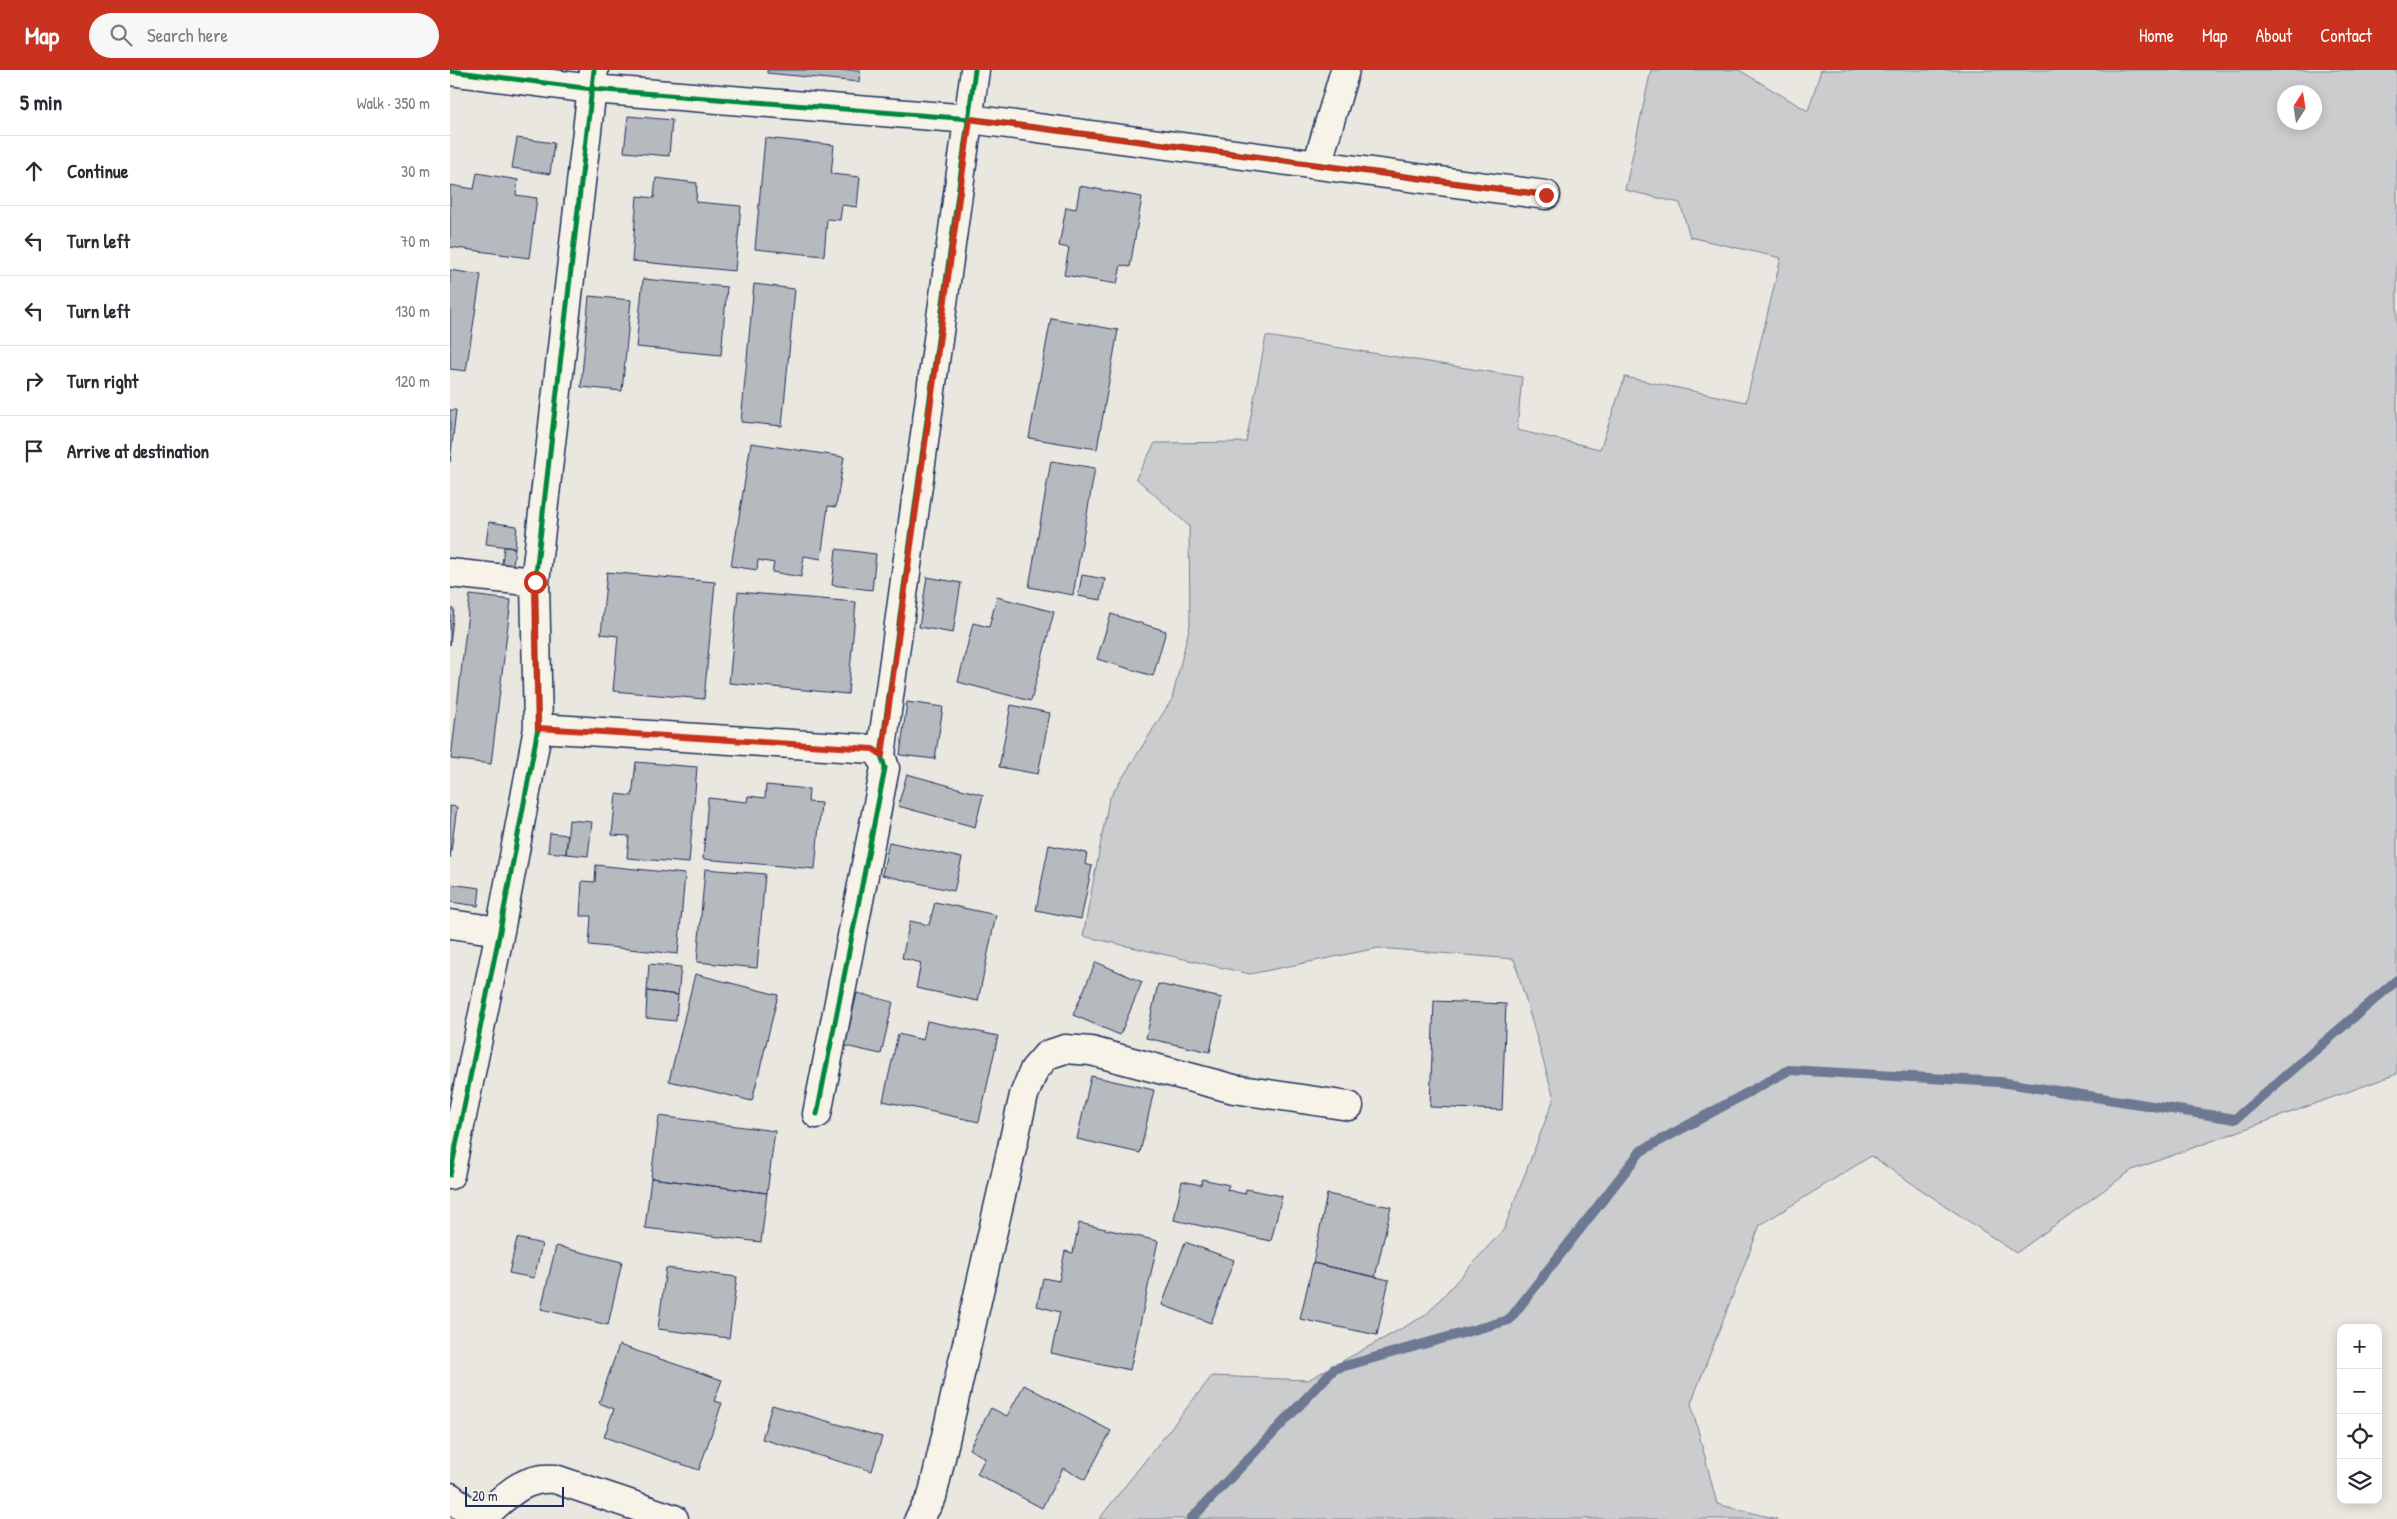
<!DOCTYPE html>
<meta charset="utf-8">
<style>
:root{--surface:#fff;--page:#f7f7f7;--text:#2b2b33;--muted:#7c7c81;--line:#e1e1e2;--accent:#c8321e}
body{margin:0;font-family:"Patrick Hand",sans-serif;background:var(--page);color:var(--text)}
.controls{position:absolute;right:15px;bottom:15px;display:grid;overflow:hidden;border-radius:10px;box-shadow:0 2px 12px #0003}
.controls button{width:45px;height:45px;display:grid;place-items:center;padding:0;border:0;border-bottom:1px solid var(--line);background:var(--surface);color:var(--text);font:25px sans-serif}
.compass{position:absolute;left:1827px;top:15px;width:45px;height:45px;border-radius:50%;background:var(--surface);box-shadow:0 2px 12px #0003;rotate:12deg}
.scale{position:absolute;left:15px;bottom:12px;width:99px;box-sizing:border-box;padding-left:5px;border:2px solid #1b2f5e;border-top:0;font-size:14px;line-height:18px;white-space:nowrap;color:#1b2f5e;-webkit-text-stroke:4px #f7f3e8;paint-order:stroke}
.stop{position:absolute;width:15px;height:15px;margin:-11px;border:4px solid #c8321e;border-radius:50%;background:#fff}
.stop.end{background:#c8321e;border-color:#fff;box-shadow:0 1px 5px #0008}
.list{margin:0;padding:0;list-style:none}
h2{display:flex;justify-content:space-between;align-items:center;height:65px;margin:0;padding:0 20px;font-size:21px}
h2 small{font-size:16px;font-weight:400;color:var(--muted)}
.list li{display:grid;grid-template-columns:32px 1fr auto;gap:15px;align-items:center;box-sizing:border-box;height:70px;padding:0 20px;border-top:1px solid var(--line)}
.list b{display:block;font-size:19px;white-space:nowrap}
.list em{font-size:16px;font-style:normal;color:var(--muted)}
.icon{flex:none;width:28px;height:28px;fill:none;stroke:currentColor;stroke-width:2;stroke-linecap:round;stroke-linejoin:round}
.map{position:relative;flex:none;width:1947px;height:1449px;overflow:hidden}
header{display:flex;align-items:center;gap:30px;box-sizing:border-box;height:70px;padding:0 25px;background:var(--accent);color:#fff}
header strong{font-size:24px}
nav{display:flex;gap:28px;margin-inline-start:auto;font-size:18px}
.search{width:350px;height:45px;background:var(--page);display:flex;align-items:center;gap:12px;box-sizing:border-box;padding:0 18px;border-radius:28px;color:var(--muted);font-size:19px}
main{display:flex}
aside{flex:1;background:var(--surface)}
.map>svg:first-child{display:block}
.green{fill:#cbcccd;stroke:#737e96;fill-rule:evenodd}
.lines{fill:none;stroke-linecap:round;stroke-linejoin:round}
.stream{stroke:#6d7892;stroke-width:10}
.building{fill:#b6babf;stroke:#1b2f5e}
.minor-casing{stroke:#1b2f5e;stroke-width:31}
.tertiary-casing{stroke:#1b2f5e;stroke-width:31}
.minor{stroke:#f7f3e8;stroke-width:28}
.tertiary{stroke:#f7f3e8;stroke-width:28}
.cycleway-casing{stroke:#f7f3e8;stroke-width:8}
.cycleway{stroke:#00873e;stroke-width:5}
.route{stroke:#c8321e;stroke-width:6}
</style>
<header>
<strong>Map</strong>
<div class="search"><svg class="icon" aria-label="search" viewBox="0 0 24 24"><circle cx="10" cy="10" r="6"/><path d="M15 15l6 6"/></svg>Search here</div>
<nav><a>Home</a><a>Map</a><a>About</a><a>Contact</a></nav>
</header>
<main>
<aside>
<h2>5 min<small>Walk · 350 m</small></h2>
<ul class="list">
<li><svg class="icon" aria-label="ahead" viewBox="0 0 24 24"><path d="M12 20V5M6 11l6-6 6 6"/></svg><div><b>Continue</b></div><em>30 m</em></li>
<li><svg class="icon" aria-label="left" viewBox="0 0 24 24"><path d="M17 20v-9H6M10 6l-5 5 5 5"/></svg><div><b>Turn left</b></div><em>70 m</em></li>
<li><svg class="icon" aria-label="left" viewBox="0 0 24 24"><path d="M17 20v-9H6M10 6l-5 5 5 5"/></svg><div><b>Turn left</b></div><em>130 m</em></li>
<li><svg class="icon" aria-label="right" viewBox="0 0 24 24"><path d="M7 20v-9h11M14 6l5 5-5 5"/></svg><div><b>Turn right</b></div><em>120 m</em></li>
<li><svg class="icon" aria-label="arrive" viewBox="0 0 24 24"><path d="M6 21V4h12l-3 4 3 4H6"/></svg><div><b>Arrive at destination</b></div></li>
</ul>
</aside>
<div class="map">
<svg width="1947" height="1449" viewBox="0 0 1947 1449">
<rect width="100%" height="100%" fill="#eae7e0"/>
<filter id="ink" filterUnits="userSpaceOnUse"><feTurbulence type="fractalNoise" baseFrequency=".02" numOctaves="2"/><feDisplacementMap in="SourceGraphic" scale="10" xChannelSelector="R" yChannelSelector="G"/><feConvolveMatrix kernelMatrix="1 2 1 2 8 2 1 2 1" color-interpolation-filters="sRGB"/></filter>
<g filter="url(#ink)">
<path class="green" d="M1201,0H1289L1358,41L1371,0H1947V1004L1682,1100L1566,1183L1421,1086L1310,1155L1241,1333L1267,1434L1327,1449H649L762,1306L858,1310L976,1245L1054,1159L1104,1028L1064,889L928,878L800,904L633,866L659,729L722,629L740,555L739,456L686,408L705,373L796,372L816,266L1072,307L1067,360L1150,379L1175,307L1296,332L1331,188L1240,167L1230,133L1175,120ZM1864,22V52H1834V22Z"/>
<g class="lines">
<path class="stream" d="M741,1449L884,1299L1059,1250L1191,1081L1339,1000L1550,1012L1785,1049L1947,910"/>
</g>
<path class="building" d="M317,0H410L409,12L317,3Z
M178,46L222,50L219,86L174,82Z
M67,68L104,73L100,104L62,98Z
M315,68L384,75L381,104L410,107L407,137L392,135L390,150L377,149L374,186L305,179Z
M27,103L68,110L66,125L87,128L79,188L0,177V115L24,119Z
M206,108L247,113L246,132L291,136L285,201L182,191L187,126L204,128Z
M630,116L692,127L680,197L671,195L667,214L614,205L619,178L609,176L616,137L626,139Z
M0,200L31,205L16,301L0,299Z
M193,209L277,217L271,285L186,277Z
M304,214L345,219L332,356L291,352Z
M139,226L181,230L172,321L131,317Z
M601,248L668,260L647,379L579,368Z
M0,340H6L0,392Z
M301,373L394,387L386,437L378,436L371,489L354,486L351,507L322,502L324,493L308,490L307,500L281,496Z
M601,391L645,398L623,525L579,517Z
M39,452L67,456L65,478L36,474Z
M54,477L65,478L63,495L52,494Z
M386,479L426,484L422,520L382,515Z
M157,502L265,512L254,629L163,621L168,566L151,564Z
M632,505L655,509L651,530L628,526Z
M477,507L511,513L503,563L469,557Z
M288,522L406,532L398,624L279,613Z
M20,525L61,530L41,694L1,689Z
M547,527L604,542L581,631L508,612L523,553L539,557Z
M0,539H4L0,575Z
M661,544L716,561L703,606L647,589Z
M457,632L493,637L485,689L450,685Z
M561,635L600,643L588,704L549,697Z
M186,692L247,697L239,793L177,788L179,766L162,765L166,724L182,726Z
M457,704L533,725L525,757L448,736Z
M316,715L359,719L358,732L371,733L365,799L253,789L258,728L297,732L298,726L315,728Z
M0,736L7,737L0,788Z
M119,750L142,752L138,786L116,784Z
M100,763L118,765L116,784L98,782Z
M439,772L512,788L504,821L432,805Z
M599,775L637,783L635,794L642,796L631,849L586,840Z
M146,795L235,804L228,884L139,875L141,846H130L132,811L145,812Z
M255,799L315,804L307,898L247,892Z
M0,814L30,818L28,836L0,832Z
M485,832L546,845L528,931L466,918L471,893L452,888L460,851L479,855Z
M646,892L692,912L670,965L623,945Z
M199,894L231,897L228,925L197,921Z
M245,904L328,925L302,1031L219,1011Z
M708,914L772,928L760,982L696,968Z
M197,921L228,925L226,951L196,948Z
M407,923L443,932L431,984L395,976Z
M984,931L1056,934L1052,1040L980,1037Z
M477,951L548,966L529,1052L433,1031L448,964L473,970Z
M641,1006L704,1020L690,1083L627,1069Z
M209,1046L325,1061L317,1123L201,1108Z
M201,1108L317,1123L311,1172L195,1158Z
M752,1109L779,1115L777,1120L795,1124L796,1119L832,1126L821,1171L724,1150L732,1111L751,1115Z
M877,1124L941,1137L925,1207L863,1193Z
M629,1153L708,1171L680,1300L601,1283L610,1242L587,1236L593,1208L609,1211L615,1181L623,1183Z
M67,1168L92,1174L84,1208L59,1203Z
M735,1172L784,1190L761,1253L712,1235Z
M106,1176L172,1192L158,1255L91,1239Z
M863,1193L939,1210L927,1265L850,1249Z
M216,1198L287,1207L279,1268L208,1259Z
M169,1275L272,1310L264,1331L272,1333L249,1400L154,1367L164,1339L149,1333Z
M574,1315L661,1361L635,1410L613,1398L592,1438L527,1404L535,1388L519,1379L541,1338L557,1346Z
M322,1335L432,1367L422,1401L312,1369Z"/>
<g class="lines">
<defs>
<path id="minor" d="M0,1L142,19L520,49L1096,125
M867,95L895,0
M0,503L85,512
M88,658L423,679L431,685
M0,854L50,861
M367,1044L435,698L431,685L525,0
M0,1105L50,861L88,658L85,512L144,0
M30,1449C54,1429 71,1406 105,1409L224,1449
M469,1449L482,1427L574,1025L584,1000L597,985L615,979L641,981L784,1019L899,1036"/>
<path id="tertiary" d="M0,1427L28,1449"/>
</defs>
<use href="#minor" class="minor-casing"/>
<use href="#tertiary" class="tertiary-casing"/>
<use href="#minor" class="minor"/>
<use href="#tertiary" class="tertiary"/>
<defs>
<path id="cycleway" d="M0,1L142,19L520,49L1096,125
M367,1044L435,698L431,685L525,0
M0,1105L50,861L88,658L85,512L144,0"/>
</defs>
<use href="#cycleway" class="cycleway-casing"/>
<use href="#cycleway" class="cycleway"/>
</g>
</g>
<g class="lines" filter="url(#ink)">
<path class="route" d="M85,512L88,658L423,679L432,685L520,49L1096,125"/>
</g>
</svg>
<div class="controls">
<button>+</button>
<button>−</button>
<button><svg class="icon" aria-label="locate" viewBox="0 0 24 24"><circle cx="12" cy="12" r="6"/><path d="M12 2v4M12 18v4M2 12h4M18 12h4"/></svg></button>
<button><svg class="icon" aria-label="layers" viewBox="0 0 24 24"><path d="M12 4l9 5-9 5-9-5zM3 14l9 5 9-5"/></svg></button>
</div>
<svg class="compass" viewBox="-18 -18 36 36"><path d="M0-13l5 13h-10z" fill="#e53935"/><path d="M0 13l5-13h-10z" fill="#7c7c81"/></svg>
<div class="scale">20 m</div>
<div class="stop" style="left:85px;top:512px"></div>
<div class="stop end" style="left:1096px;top:125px"></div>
</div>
</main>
